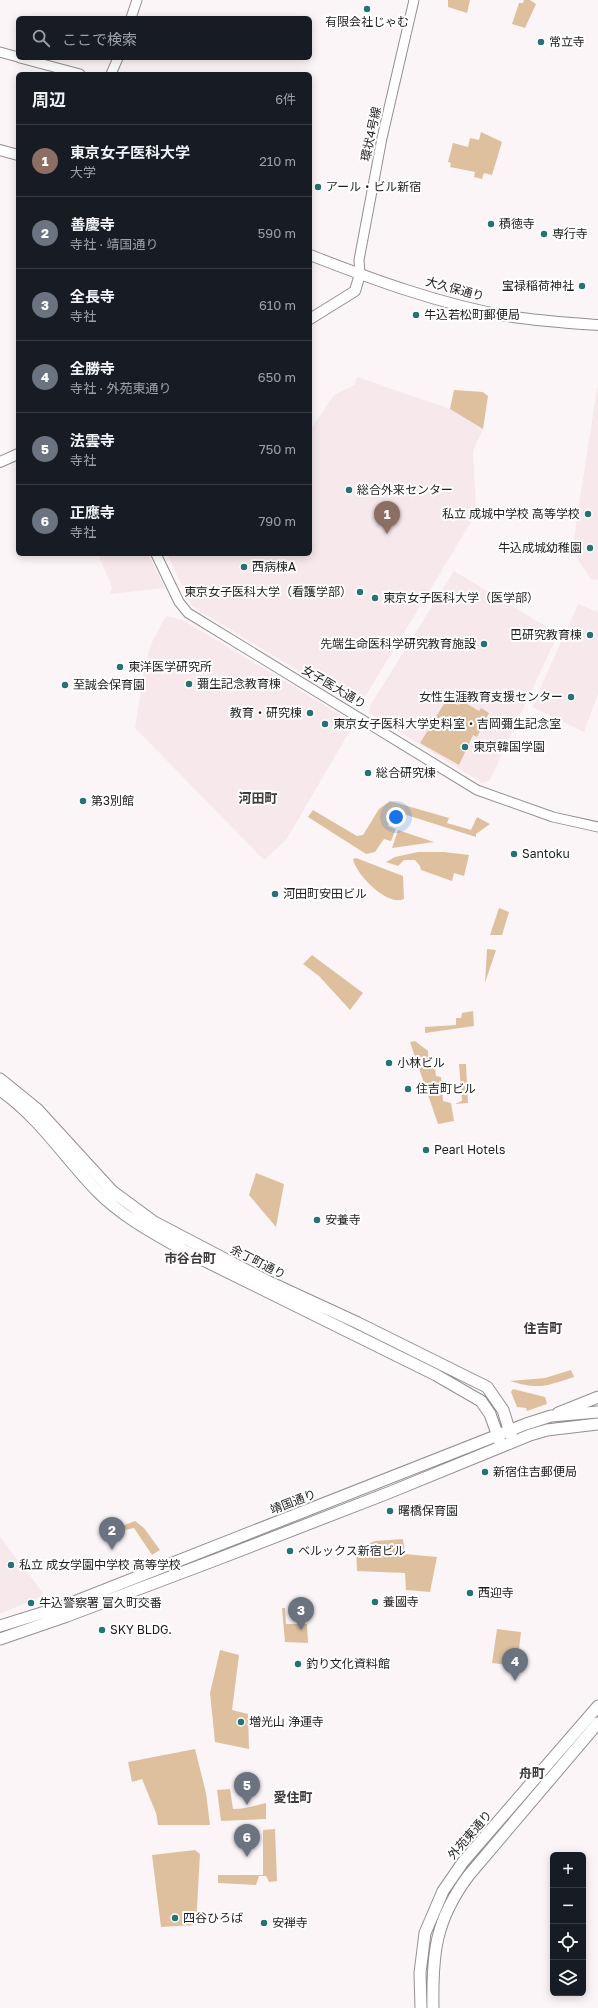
<!DOCTYPE html>
<html lang="ja">
<meta charset="utf-8">
<style>
:root{--surface:#171b24;--page:#242831;--text:#f1f3f6;--muted:#9ea1a6;--line:#363941;--accent:#b45309}
body{margin:0;font-family:"Golos Text","Noto Sans JP",sans-serif;background:var(--page);color:var(--text)}
.controls{position:absolute;right:12px;bottom:12px;display:grid;overflow:hidden;border-radius:6px;box-shadow:0 2px 10px #0003}
.controls button{width:36px;height:36px;display:grid;place-items:center;padding:0;border:0;border-bottom:1px solid var(--line);background:var(--surface);color:var(--text);font:20px sans-serif}
.you{position:absolute;left:396px;top:817px;width:14px;height:14px;margin:-10px;border:3px solid #fff;border-radius:50%;background:#1a73e8;box-shadow:0 0 0 6px #1a73e833}
.badge{display:grid;place-items:center;width:26px;height:26px;border-radius:50%;background:var(--accent);color:#fff;font-size:13px;font-weight:700}
.pin{position:absolute;translate:-50% -33px;filter:drop-shadow(0 1px 2px #0008)}
.pin::after{content:'';position:absolute;top:21px;width:14px;height:12px;background:inherit;clip-path:polygon(0 0,100% 0,50% 100%)}
.list{margin:0;padding:0;list-style:none}
h2{display:flex;justify-content:space-between;align-items:center;height:52px;margin:0;padding:0 16px;font-size:17px}
h2 small{font-size:13px;font-weight:400;color:var(--muted)}
.list li{display:grid;grid-template-columns:26px 1fr auto;gap:12px;align-items:center;box-sizing:border-box;height:72px;padding:0 16px;border-top:1px solid var(--line)}
.list b{display:block;font-size:15px;white-space:nowrap}
.list p{margin:0;font-size:13px;white-space:nowrap;color:var(--muted)}
.list em{font-size:13px;font-style:normal;color:var(--muted)}
.icon{flex:none;width:22px;height:22px;fill:none;stroke:currentColor;stroke-width:2;stroke-linecap:round;stroke-linejoin:round}
.map{position:relative;flex:none;width:598px;height:2008px;overflow:hidden}
.search{position:absolute;background:var(--surface);box-shadow:0 2px 10px #0003;left:16px;top:16px;width:296px;height:44px;display:flex;align-items:center;gap:10px;box-sizing:border-box;padding:0 14px;border-radius:6px;color:var(--muted);font-size:15px}
.panel{position:absolute;background:var(--surface);box-shadow:0 2px 10px #0003;left:16px;top:72px;width:296px;height:484px;border-radius:6px}
.map>svg:first-child{display:block}
.built{fill:#f7e8eb}
.green{fill:#dec09f}
.lines{fill:none;stroke-linecap:round;stroke-linejoin:round}
.tertiary-casing{stroke:#948f90;stroke-width:11}
.secondary-casing{stroke:#948f90;stroke-width:12}
.primary-casing{stroke:#948f90;stroke-width:13}
.tertiary{stroke:#fff;stroke-width:9}
.secondary{stroke:#fff;stroke-width:10}
.primary{stroke:#fff;stroke-width:11}
.poi-dot{fill:#277273;stroke:#fff;stroke-width:1.5}
.labels{text-anchor:middle;stroke-width:4;stroke-linejoin:round;paint-order:stroke}
.poi-label{font-size:12px;fill:#1e1c1d;stroke:#fff;text-anchor:start}
.street-label{font-size:12px;fill:#1e1c1d;stroke:#fff}
.neighbourhood-label{font-size:13px;font-weight:bold;fill:#3f3a3b;stroke:#fff}
</style>
<div class="map">
<svg width="598" height="2008" viewBox="0 0 598 2008">
<rect width="100%" height="100%" fill="#fbf5f7"/>
<path class="built" d="M357,377L450,409L483,429L473,451L476,514L360,705H355L198,610L191,605L167,554H310V430L334,395L355,385Z
M597,388H598V580L591,579L572,551Z
M98,554H148L165,588L110,594L112,587Z
M454,571L555,632L557,636L490,780L482,783L369,713L370,706Z
M578,604L598,612V694L584,732L532,707Z
M166,616L183,620L352,722L351,729L286,840L264,860L135,728L145,666L151,644Z
M0,1537L43,1593L42,1596L0,1614Z"/>
<path class="green" d="M448,0H470L467,13L448,7Z
M524,0H530L536,4L525,28L512,24L519,3H523Z
M481,132L502,142L492,175L484,173L482,179L474,177L475,172L450,167L451,163L448,162L453,143L468,147L470,138L479,140Z
M454,390L483,392L488,396L483,429L450,409Z
M450,694L479,711L481,708L489,713L477,737L473,735L459,765L420,743Z
M390,801L449,818L447,823L471,830L477,817L490,824L476,834V837L397,812L393,820H390L388,826L396,829L391,841L384,839L375,852L366,854L308,817L313,810L357,836L363,835L379,809Z
M398,830L434,842L392,848Z
M418,852H444L469,855L464,876L454,873L452,881L421,870L420,866L415,860H404L398,866L386,862L395,857Z
M356,858L403,876L404,899C388,907 356,875 353,859Z
M499,908L509,912L502,935H490Z
M487,949L496,950L485,983Z
M312,955L363,993L350,1010L319,976L303,964Z
M473,1011L474,1026L425,1033V1027L456,1025V1018H461L462,1013Z
M415,1041L428,1051L429,1067H435L436,1076L441,1077L443,1101L451,1103L454,1121L438,1124L410,1042Z
M459,1064H466L468,1103L455,1104L462,1101Z
M256,1173L284,1184L276,1227L249,1195Z
M571,1370L574,1377C546,1386 539,1390 510,1381L545,1378Z
M513,1389L545,1397L547,1404L527,1411L526,1408L517,1407L511,1392Z
M135,1521L144,1528L160,1550L152,1555L134,1528L121,1531L119,1527Z
M403,1539L405,1554L437,1557L430,1592L406,1590L405,1573L357,1571L356,1549L375,1541Z
M282,1608H285L286,1624H307L308,1643L285,1642Z
M497,1629L521,1632L517,1666L492,1663Z
M220,1650L239,1655L232,1710L248,1714L249,1749L215,1742L210,1693Z
M195,1749L206,1793L210,1825H158L156,1813L142,1779L132,1782L128,1762Z
M230,1789L233,1809C245,1809 254,1806 266,1803V1819L221,1821L217,1790Z
M275,1829L277,1881L269,1882L266,1876H259L256,1885L218,1883V1875H263V1830Z
M195,1850L200,1854L196,1925L161,1927L152,1855Z"/>
<g class="lines">
<defs>
<path id="tertiary" d="M131,18L137,0
M0,52L18,57
M20,58L80,74
M111,74L118,58
M360,274L359,260L382,138L414,0
M156,554L179,602L188,613L477,790L553,817L598,827"/>
<path id="secondary" d="M0,150L18,155
M310,255C374,280 440,304 507,316C537,321 568,323 598,325
M310,319L355,291L360,274
M0,462L18,454"/>
<path id="primary" d="M0,1079L37,1109L112,1191L154,1222L267,1281L358,1323L487,1387L503,1410L513,1442
M0,1090C39,1117 64,1157 97,1191C121,1216 155,1234 185,1251L436,1375L481,1401L490,1414L500,1442
M558,1413L598,1397
M0,1626L61,1607L526,1424L551,1416L598,1412
M0,1639L67,1616L218,1559L388,1493L530,1435L547,1430L598,1424
M421,2008L420,1973L425,1933L443,1891L463,1862L598,1706
M433,2008C432,1954 435,1920 469,1875L598,1723"/>
</defs>
<use href="#tertiary" class="tertiary-casing"/>
<use href="#secondary" class="secondary-casing"/>
<use href="#primary" class="primary-casing"/>
<use href="#tertiary" class="tertiary"/>
<use href="#secondary" class="secondary"/>
<use href="#primary" class="primary"/>
</g>
<g class="poi-dot">
<circle cx="367" cy="9" r="4"/>
<circle cx="541" cy="42" r="4"/>
<circle cx="318" cy="187" r="4"/>
<circle cx="491" cy="224" r="4"/>
<circle cx="544" cy="234" r="4"/>
<circle cx="582" cy="286" r="4"/>
<circle cx="416" cy="315" r="4"/>
<circle cx="349" cy="490" r="4"/>
<circle cx="588" cy="514" r="4"/>
<circle cx="590" cy="548" r="4"/>
<circle cx="244" cy="567" r="4"/>
<circle cx="360" cy="592" r="4"/>
<circle cx="375" cy="598" r="4"/>
<circle cx="590" cy="635" r="4"/>
<circle cx="484" cy="644" r="4"/>
<circle cx="120" cy="667" r="4"/>
<circle cx="189" cy="684" r="4"/>
<circle cx="65" cy="685" r="4"/>
<circle cx="571" cy="697" r="4"/>
<circle cx="310" cy="713" r="4"/>
<circle cx="325" cy="724" r="4"/>
<circle cx="465" cy="747" r="4"/>
<circle cx="368" cy="773" r="4"/>
<circle cx="83" cy="801" r="4"/>
<circle cx="514" cy="854" r="4"/>
<circle cx="275" cy="894" r="4"/>
<circle cx="389" cy="1063" r="4"/>
<circle cx="408" cy="1089" r="4"/>
<circle cx="426" cy="1150" r="4"/>
<circle cx="317" cy="1220" r="4"/>
<circle cx="485" cy="1472" r="4"/>
<circle cx="390" cy="1511" r="4"/>
<circle cx="290" cy="1551" r="4"/>
<circle cx="11" cy="1565" r="4"/>
<circle cx="470" cy="1593" r="4"/>
<circle cx="375" cy="1602" r="4"/>
<circle cx="31" cy="1603" r="4"/>
<circle cx="102" cy="1630" r="4"/>
<circle cx="298" cy="1664" r="4"/>
<circle cx="241" cy="1722" r="4"/>
<circle cx="175" cy="1918" r="4"/>
<circle cx="264" cy="1923" r="4"/>
</g>
<g class="labels">
<g class="poi-label">
<text x="367" y="26" text-anchor="middle">有限会社じゃむ</text>
<text x="549" y="46">常立寺</text>
<text x="326" y="191">アール・ビル新宿</text>
<text x="499" y="228">積徳寺</text>
<text x="552" y="238">専行寺</text>
<text x="574" y="290" text-anchor="end">宝禄稲荷神社</text>
<text x="424" y="319">牛込若松町郵便局</text>
<text x="357" y="494">総合外来センター</text>
<text x="580" y="518" text-anchor="end">私立 成城中学校 高等学校</text>
<text x="582" y="552" text-anchor="end">牛込成城幼稚園</text>
<text x="252" y="571">西病棟A</text>
<text x="352" y="596" text-anchor="end">東京女子医科大学（看護学部）</text>
<text x="383" y="602">東京女子医科大学（医学部）</text>
<text x="582" y="639" text-anchor="end">巴研究教育棟</text>
<text x="476" y="648" text-anchor="end">先端生命医科学研究教育施設</text>
<text x="128" y="671">東洋医学研究所</text>
<text x="197" y="688">彌生記念教育棟</text>
<text x="73" y="689">至誠会保育園</text>
<text x="563" y="701" text-anchor="end">女性生涯教育支援センター</text>
<text x="302" y="717" text-anchor="end">教育・研究棟</text>
<text x="333" y="728">東京女子医科大学史料室・吉岡彌生記念室</text>
<text x="473" y="751">東京韓国学園</text>
<text x="376" y="777">総合研究棟</text>
<text x="91" y="805">第3別館</text>
<text x="522" y="858">Santoku</text>
<text x="283" y="898">河田町安田ビル</text>
<text x="397" y="1067">小林ビル</text>
<text x="416" y="1093">住吉町ビル</text>
<text x="434" y="1154">Pearl Hotels</text>
<text x="325" y="1224">安養寺</text>
<text x="493" y="1476">新宿住吉郵便局</text>
<text x="398" y="1515">曙橋保育園</text>
<text x="298" y="1555">ベルックス新宿ビル</text>
<text x="19" y="1569">私立 成女学園中学校 高等学校</text>
<text x="478" y="1597">西迎寺</text>
<text x="383" y="1606">養國寺</text>
<text x="39" y="1607">牛込警察署 富久町交番</text>
<text x="110" y="1634">SKY BLDG.</text>
<text x="306" y="1668">釣り文化資料館</text>
<text x="249" y="1726">増光山 浄運寺</text>
<text x="183" y="1922">四谷ひろば</text>
<text x="272" y="1927">安禅寺</text>
</g>
<g class="street-label">
<text transform="translate(371 134) rotate(-78)" y="4">環状4号線</text>
<text transform="translate(455 289) rotate(15)" y="4">大久保通り</text>
<text transform="translate(334 687) rotate(31)" y="4">女子医大通り</text>
<text transform="translate(258 1262) rotate(27)" y="4">余丁町通り</text>
<text transform="translate(293 1502) rotate(-21)" y="4">靖国通り</text>
<text transform="translate(470 1835) rotate(-49)" y="4">外苑東通り</text>
</g>
<g class="neighbourhood-label">
<text x="258" y="803">河田町</text>
<text x="190" y="1263">市谷台町</text>
<text x="543" y="1333">住吉町</text>
<text x="532" y="1778">舟町</text>
<text x="293" y="1802">愛住町</text>
</g>
</g>
</svg>
<div class="controls">
<button>+</button>
<button>−</button>
<button><svg class="icon" aria-label="locate" viewBox="0 0 24 24"><circle cx="12" cy="12" r="6"/><path d="M12 2v4M12 18v4M2 12h4M18 12h4"/></svg></button>
<button><svg class="icon" aria-label="layers" viewBox="0 0 24 24"><path d="M12 4l9 5-9 5-9-5zM3 14l9 5 9-5"/></svg></button>
</div>
<div class="you"></div>
<div class="pin badge" style="left:387px;top:534px;background:#8d6e63">1</div>
<div class="pin badge" style="left:112px;top:1550px;background:#6b7280">2</div>
<div class="pin badge" style="left:301px;top:1630px;background:#6b7280">3</div>
<div class="pin badge" style="left:515px;top:1681px;background:#6b7280">4</div>
<div class="pin badge" style="left:247px;top:1805px;background:#6b7280">5</div>
<div class="pin badge" style="left:247px;top:1857px;background:#6b7280">6</div>
<div class="search"><svg class="icon" aria-label="search" viewBox="0 0 24 24"><circle cx="10" cy="10" r="6"/><path d="M15 15l6 6"/></svg>ここで検索</div>
<section class="panel">
<h2>周辺<small>6件</small></h2>
<ul class="list">
<li><span class="badge" style="background:#8d6e63">1</span><div><b>東京女子医科大学</b><p>大学</p></div><em>210 m</em></li>
<li><span class="badge" style="background:#6b7280">2</span><div><b>善慶寺</b><p>寺社 · 靖国通り</p></div><em>590 m</em></li>
<li><span class="badge" style="background:#6b7280">3</span><div><b>全長寺</b><p>寺社</p></div><em>610 m</em></li>
<li><span class="badge" style="background:#6b7280">4</span><div><b>全勝寺</b><p>寺社 · 外苑東通り</p></div><em>650 m</em></li>
<li><span class="badge" style="background:#6b7280">5</span><div><b>法雲寺</b><p>寺社</p></div><em>750 m</em></li>
<li><span class="badge" style="background:#6b7280">6</span><div><b>正應寺</b><p>寺社</p></div><em>790 m</em></li>
</ul>
</section>
</div>
